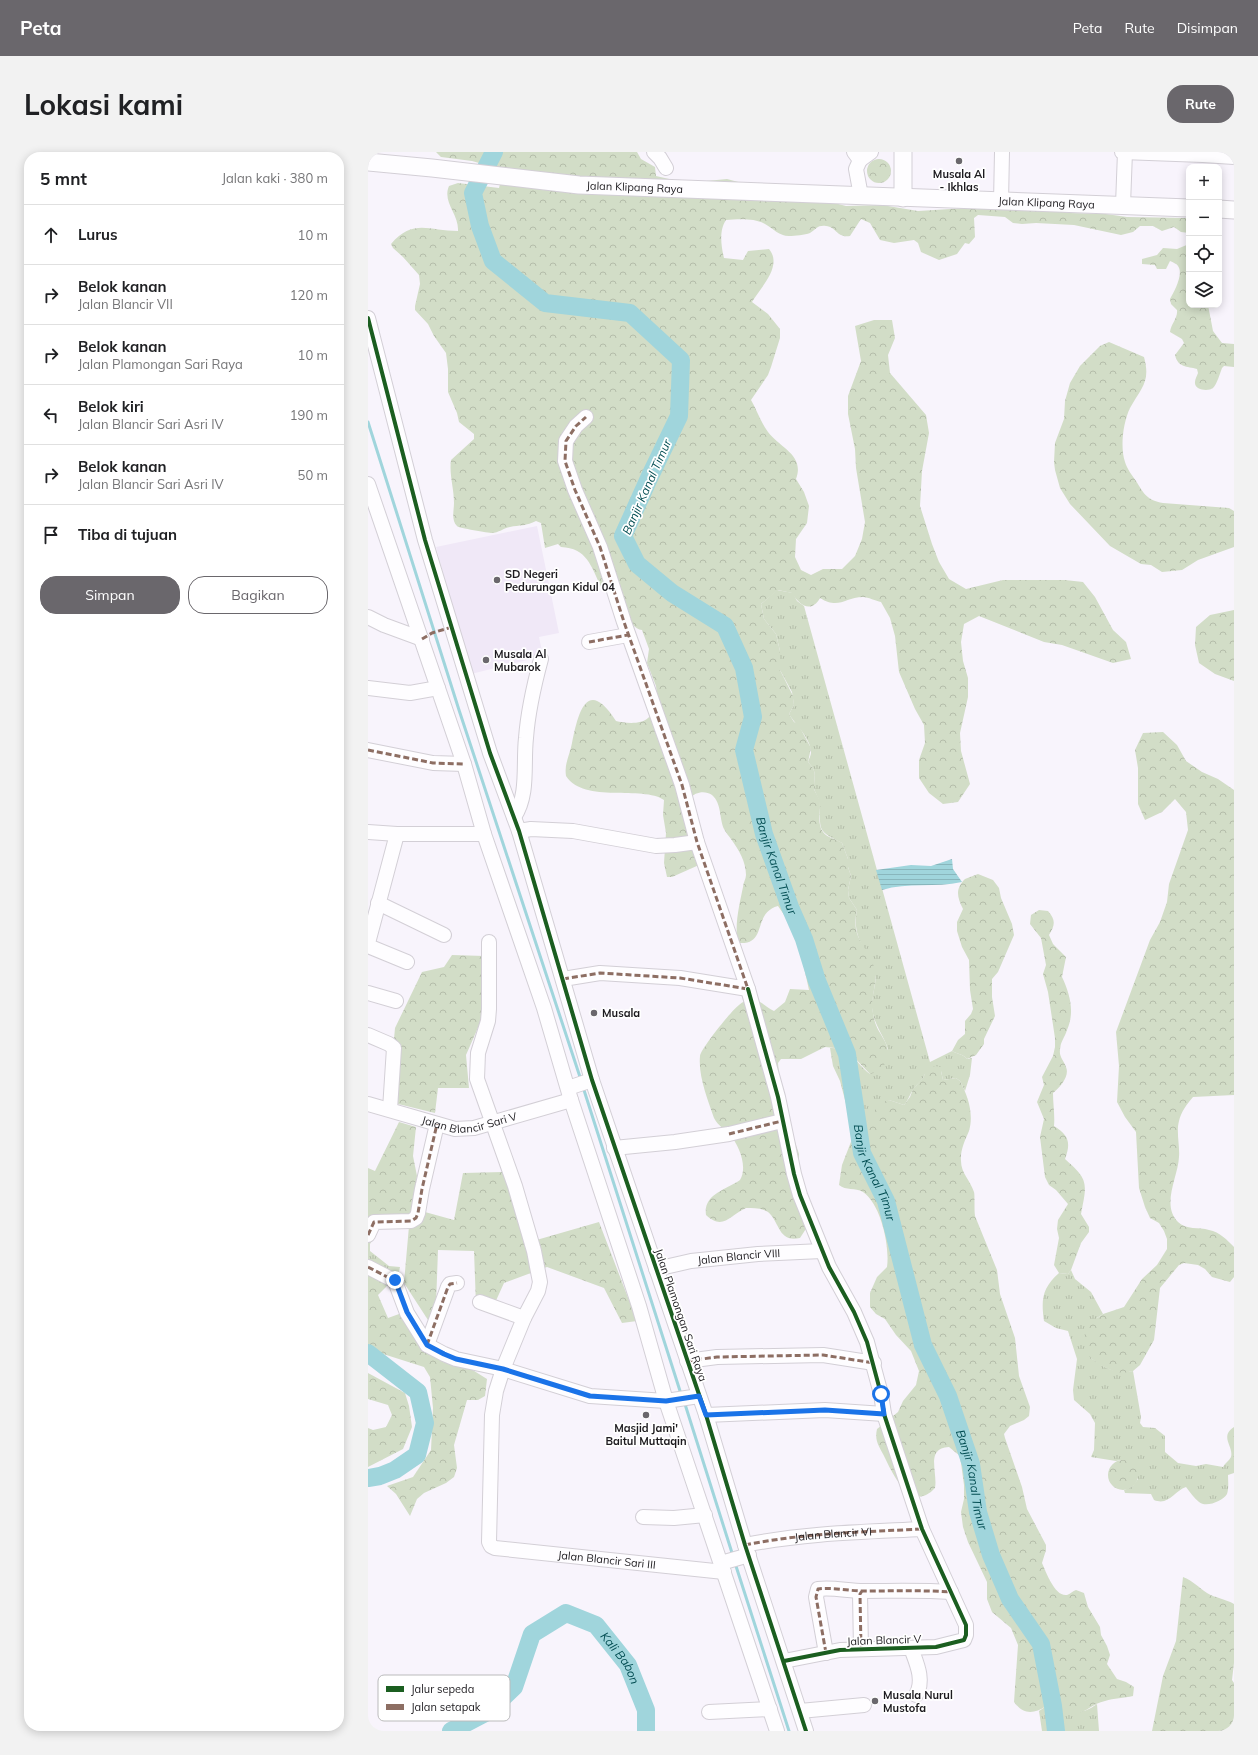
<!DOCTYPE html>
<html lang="id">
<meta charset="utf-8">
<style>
:root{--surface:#fff;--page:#f2f2f2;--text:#202124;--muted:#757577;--line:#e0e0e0;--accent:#6a676c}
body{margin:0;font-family:Mulish,sans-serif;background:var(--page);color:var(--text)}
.controls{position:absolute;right:12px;top:12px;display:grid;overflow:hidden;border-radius:8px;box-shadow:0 2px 10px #0003}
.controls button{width:36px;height:36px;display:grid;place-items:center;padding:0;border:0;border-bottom:1px solid var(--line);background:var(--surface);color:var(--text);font:20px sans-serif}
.stop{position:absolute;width:12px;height:12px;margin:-9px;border:3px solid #1a73e8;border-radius:50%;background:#fff}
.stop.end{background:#1a73e8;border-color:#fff;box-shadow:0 1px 4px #0008}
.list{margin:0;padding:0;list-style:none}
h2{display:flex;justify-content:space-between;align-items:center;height:52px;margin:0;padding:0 16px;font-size:17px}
h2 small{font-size:13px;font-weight:400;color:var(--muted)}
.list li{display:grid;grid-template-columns:26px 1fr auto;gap:12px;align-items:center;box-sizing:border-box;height:60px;padding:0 16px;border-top:1px solid var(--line)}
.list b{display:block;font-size:15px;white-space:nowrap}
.list p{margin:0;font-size:13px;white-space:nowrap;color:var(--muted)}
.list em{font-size:13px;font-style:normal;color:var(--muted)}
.actions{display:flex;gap:8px;padding:12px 16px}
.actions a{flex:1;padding:9px 0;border:1px solid var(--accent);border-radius:16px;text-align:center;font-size:14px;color:var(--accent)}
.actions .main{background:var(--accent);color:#fff}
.icon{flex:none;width:22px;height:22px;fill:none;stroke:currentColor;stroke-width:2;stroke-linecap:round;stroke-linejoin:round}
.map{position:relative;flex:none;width:866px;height:1579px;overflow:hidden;border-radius:16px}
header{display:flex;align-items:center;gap:24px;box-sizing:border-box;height:56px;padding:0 20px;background:var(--accent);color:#fff}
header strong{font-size:19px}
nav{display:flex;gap:22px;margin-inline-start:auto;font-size:14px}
.intro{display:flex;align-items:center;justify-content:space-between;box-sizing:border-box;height:96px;padding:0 24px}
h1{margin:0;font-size:28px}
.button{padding:10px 18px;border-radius:16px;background:var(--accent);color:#fff;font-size:14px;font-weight:700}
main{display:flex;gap:24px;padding:0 24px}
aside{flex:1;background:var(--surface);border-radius:16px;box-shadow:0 2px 10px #0003}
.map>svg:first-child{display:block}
.built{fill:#f0e8f7}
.grass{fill:url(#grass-tufts)}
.forest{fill:url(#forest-crowns)}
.water{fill:url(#water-rules)}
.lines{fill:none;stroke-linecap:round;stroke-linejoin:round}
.stream{stroke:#a0d5dc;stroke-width:3}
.river{stroke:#a0d5dc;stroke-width:18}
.minor-casing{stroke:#d3cfd6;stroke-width:16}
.major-casing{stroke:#d3cfd6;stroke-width:19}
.minor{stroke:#fefdff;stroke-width:14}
.major{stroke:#fefdff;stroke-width:17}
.quiet{stroke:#8d6e63;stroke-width:3;stroke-dasharray:6 3;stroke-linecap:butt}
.cycleway-casing{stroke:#fff;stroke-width:6}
.cycleway{stroke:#1b5e20;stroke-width:4}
.route{stroke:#1a73e8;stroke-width:5}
.poi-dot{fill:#6a676c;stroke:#fff;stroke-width:1.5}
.labels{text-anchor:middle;stroke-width:3.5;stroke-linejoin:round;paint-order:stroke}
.poi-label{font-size:11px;font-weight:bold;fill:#1d1b1f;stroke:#fff;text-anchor:start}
.street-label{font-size:11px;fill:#1d1b1f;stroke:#fff}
.water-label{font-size:12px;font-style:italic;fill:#004c51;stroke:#fff}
.key{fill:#fff;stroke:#bbbbbc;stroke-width:1}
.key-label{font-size:11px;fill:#1d1b1f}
</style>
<header>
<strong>Peta</strong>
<nav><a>Peta</a><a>Rute</a><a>Disimpan</a></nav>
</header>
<div class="intro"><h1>Lokasi kami</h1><a class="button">Rute</a></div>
<main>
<aside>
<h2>5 mnt<small>Jalan kaki · 380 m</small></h2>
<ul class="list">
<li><svg class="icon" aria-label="ahead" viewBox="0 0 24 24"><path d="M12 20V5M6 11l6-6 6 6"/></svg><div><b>Lurus</b></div><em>10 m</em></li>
<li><svg class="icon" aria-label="right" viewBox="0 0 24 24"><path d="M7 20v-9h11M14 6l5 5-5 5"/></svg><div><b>Belok kanan</b><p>Jalan Blancir VII</p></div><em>120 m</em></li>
<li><svg class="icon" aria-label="right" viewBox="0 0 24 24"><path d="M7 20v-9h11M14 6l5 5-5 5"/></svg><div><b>Belok kanan</b><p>Jalan Plamongan Sari Raya</p></div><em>10 m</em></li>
<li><svg class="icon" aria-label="left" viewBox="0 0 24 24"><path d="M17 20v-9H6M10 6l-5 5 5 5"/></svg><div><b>Belok kiri</b><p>Jalan Blancir Sari Asri IV</p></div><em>190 m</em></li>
<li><svg class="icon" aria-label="right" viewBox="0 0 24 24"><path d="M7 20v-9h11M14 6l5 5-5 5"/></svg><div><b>Belok kanan</b><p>Jalan Blancir Sari Asri IV</p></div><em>50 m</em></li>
<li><svg class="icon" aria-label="arrive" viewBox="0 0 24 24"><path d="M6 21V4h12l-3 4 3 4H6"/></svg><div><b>Tiba di tujuan</b></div></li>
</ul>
<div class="actions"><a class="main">Simpan</a><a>Bagikan</a></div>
</aside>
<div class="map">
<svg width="866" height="1579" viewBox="0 0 866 1579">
<defs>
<pattern id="grass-tufts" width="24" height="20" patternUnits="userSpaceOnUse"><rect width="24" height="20" fill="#d2ddc7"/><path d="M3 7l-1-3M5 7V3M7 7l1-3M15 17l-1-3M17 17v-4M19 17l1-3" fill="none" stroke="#b4bdaa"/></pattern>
<pattern id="forest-crowns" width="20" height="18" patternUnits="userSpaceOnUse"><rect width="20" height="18" fill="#d2ddc7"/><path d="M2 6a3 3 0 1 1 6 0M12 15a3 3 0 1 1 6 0" fill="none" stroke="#b4bdaa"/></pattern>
<pattern id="water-rules" width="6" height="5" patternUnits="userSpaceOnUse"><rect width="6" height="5" fill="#a0d5dc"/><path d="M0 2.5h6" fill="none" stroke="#89b6bc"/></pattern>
</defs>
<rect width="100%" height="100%" fill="#f8f4fc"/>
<path class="built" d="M169,374L191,481L171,485L175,504L103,522L68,395Z"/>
<path class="grass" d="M409,438L425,441L429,449L436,454L562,910L584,899C589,902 595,902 599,907L604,906L602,923L597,939L592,929L588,926L575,928L573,919L557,922C555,928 550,931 547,935C542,941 541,947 536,953L521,948L501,969L497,975L486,982L472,929L465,914L462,896C484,895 487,911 502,922L520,897C515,882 506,873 504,856C503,846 509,831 507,823C500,798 483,786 489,758L481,746L480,738L483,724L480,715V707L474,691C446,677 454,678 451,650C451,645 446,640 446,635C446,623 450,621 440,610C441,607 443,603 443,601C444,588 427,572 421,562L426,553L424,540L412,518V499L408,482L396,467L393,452Z
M5,1087L2,1092V1099L21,1114L32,1115L30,1125L0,1115V1088Z
M703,1118L707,1127L723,1140L735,1162L729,1166L723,1206C736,1216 749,1223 765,1219L773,1265L772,1271L775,1275L787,1276L797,1284V1300L810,1311L828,1314L838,1312L855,1315C857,1311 861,1309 863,1305C866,1294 851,1285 866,1275V1321L860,1323C860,1328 861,1336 859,1342C855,1349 838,1356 831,1350C826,1346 822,1340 818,1335C806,1339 801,1354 786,1348L783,1342L757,1341L756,1338L764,1335L770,1327L753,1308L748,1309L723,1305L726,1298L727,1271L722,1262L706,1248L705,1238L709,1207L700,1179L688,1176L676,1169C673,1148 674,1136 691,1121L700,1122Z
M693,1544C703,1563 712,1564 729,1552L731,1579H674L671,1559Z"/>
<path class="forest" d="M68,0H269L273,7L287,15L288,24L310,29L328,30L359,27L374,31H388L478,54L514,53L550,59L614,55L687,58L702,61L738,62L759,65L821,66V81L813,80L806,75L794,79L785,74H772L765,80L753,83L706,73L668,71L654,72L645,71L637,65L610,63L606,66L607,85L601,92L597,91L589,102L571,108L553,100L550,91L546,88L526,91L512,88L502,71L493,67L482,84C468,86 469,75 458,74C449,73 449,77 442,81C437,83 427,84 421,84C411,84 406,77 397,72C387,66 370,67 358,68C351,78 353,94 356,106L375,108L380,99L401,97C415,114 393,135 384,150L400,162L412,177V186L403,215L400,223L383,248C389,258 393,271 400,280C412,296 437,303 428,327L436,340L441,354L439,371L428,387L427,405L433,418L443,423L455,417H474L487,404L494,387L497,370L488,316L487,297L480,262V244L493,209L487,174L506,168H524L527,186L520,203L522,221L558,263L561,281L554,319L552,354L564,392L571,410L581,427L598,437L635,428H697L715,430L727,445L745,478L758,490L763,507L745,511L694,493L676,490L611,464L596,472L593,490L595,509L600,526V545L592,581L593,599L602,632L590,650L575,652L561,641L551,626V608L557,591L556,573L547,557L531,520L527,484L522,466L513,450C508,449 500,445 495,445C477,445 471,458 452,446C443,462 431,453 424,441L410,438L393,452L396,467L408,482L412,499V518L425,544L426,553L421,562L426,570L430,572L443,596L440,610C450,621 446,623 446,635C446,640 450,643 451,647C454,657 448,671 455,680C459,686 469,687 474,691L480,707V715L483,724L480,738L481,746L489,758C482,789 501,793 507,818C509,830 504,843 504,855C505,861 506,868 508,873C511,881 517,887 519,895C523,907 514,920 502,922L482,901L467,896L457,895L433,907H413L410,911L413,947L431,1002V1011L443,1069L432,1086C410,1091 412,1070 400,1060C394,1056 385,1056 378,1056C362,1063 355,1079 338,1063C335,1042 358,1038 372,1028C380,1015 371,993 362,983C357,977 350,974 346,966C340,948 330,924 332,904C333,896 365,857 371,853C374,850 378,848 382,848C393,847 397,855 406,859L417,850L422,837L441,838L430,789L423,773L410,754C384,761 400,793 371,791C365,778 372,750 375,735C375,731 378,727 378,723C378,710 371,698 363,687C361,684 358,681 356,677C351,666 354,652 344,643C337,638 327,640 322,646L331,713L304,725H299L296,711L298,681L295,663L296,648C275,633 216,652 198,624C196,611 202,603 204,591C210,561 219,524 248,569C256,571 273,573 280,566C284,563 287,557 290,553L288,534L279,511L281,497L274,478C260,477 251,444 246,432L233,435C223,414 219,396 193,395L190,392L177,396L173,371L168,369C159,374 151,373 142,375C136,376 130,381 124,381C121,381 90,376 89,374C83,368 86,358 86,351C86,336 81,323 83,308L106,287V282L91,270L89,261L80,240V217L78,201L66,184L60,172L47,158V154L52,132L51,123L35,105L25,96L23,92C45,66 61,79 90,79C91,62 74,50 81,34L90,31L131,36L132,32L125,15L104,9L73,5Z
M499 19a12 12 0 1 1 24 0a12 12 0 1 1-24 0Z
M821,92V153H840L845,179L854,191L866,192V215L856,214L854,216C852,221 849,232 845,236C840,240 826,238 827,230C827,227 829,224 830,221L829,217C819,214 810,216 807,203L816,191L814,187L802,180C803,172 810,166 809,158L803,152L802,147C806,140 816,122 810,114C809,112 805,110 802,109L798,117H789L787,113L774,112V107L789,103L795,96L809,97Z
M741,190L776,205C783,230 773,236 762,256C755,271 752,295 757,310C759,317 764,323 768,329C776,342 779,348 795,351L861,356L866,359V395L830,408L814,418L794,420L783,413L773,412L742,394L702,352L692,336L687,318L686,310L687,291L696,267L697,249L702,231L712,214L732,194Z
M866,458V529L847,522L831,511L827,493L828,475L842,463Z
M795,580L809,593L818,609L834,620L850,627L866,638V943L825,945C819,952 813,960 811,969C808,980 812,994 811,1005C810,1025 793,1053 810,1070C818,1078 831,1075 841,1078C852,1080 859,1088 866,1095V1125L862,1130L844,1125L837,1117L830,1113L816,1111L811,1113L792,1136L786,1188L772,1213L765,1219L756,1221L747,1220L730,1212L723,1206L718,1198L716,1189L717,1180L721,1172L735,1162L756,1155L774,1127L789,1113L799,1097V1087L796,1079L791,1071L782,1066L777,1055L771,1036L768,980L757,965L749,950L751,914L748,880L782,788L792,770L799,750L801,732L820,678L818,660L807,647L794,660L777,668L770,652V616L767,598L775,581Z
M610,722L625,728L631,736L633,746L644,772L646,783L630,820L624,827V845L627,864L616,887V892L608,903L599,907C595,902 589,902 584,899L590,888L597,882V869L603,862L605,857L602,838L601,808L594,795L589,779V770L595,757C589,745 587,737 597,727Z
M671,758L680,759C688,768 687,773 681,783L685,792L698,805L694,825C702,842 707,860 699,878C697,885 692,890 692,898C691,905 696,909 698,915C702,924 692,935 685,941C685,952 687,963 686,974C701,983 703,991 697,1007C721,1028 719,1031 713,1062L721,1075V1080L713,1091L703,1118L700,1122L691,1121L686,1113L691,1086L689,1077L690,1068L700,1052L688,1038L681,1033L677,1025L672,985L676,967L669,950L676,933L674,925L685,904L687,895V886L680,840L675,822L678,813L673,786L662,772L663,763Z
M84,803L117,804L116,862L98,903L101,936H70L67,961L26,951L24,909L27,876L54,820L76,815Z
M567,914L572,915L575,928L588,926L592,929C600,944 606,962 601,979C597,988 592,999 593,1009C593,1021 602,1028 606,1040C607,1043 606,1057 607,1064L629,1118L632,1142L647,1186L651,1224L662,1255L661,1264L656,1268L642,1274L636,1282L637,1286L654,1335L659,1357L678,1393V1398L674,1411C678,1420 687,1445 699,1443C702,1442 705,1439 708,1438L716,1441L720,1455L732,1475L733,1483L739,1494L742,1503L739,1512L749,1527L758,1530L766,1535L765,1544C756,1546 746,1546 737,1549C717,1553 710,1576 692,1544C678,1554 661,1571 646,1550L650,1493L643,1476L624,1460L619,1447V1430L600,1390L595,1375L593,1360L596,1347V1333L592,1304L581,1295C557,1296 570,1321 567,1336C544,1361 526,1325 517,1306C512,1295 506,1290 509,1277L530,1260L535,1249L548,1233L551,1219L543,1199L528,1183L517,1167L508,1162L502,1155V1141L509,1125L519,1115C522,1095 513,1052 495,1040C487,1035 478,1039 471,1033L474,1013L486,982L497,975L508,956L515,950L521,948L536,953L542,945L545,937L555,926L559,918Z
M31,970L48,975L45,1004L49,1024L46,1057L86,1068L95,1021L135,1020L158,1091L231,1070L269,1169L254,1171L236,1136L179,1115L136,1131L126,1153H108L106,1099L70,1098L68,1153L60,1168L36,1131L41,1074L0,1067V1016L7,1019Z
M0,1120L21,1130L18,1135L10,1143L20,1166L42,1158L62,1199L75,1210L103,1217L119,1227L117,1244L110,1248H99L86,1293L89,1316L86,1325L78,1331L56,1341L49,1347L42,1364L28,1342L19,1334L45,1325L63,1298L65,1256L62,1225L56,1215L12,1201L0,1193Z
M0,1221L37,1241L41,1254L44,1275L35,1297L0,1315V1276L5,1278L18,1275L24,1263L20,1253L0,1247Z
M740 1323a15 15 0 1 1 30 0a15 15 0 1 1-30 0Z
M815,1425C825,1429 830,1435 839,1441C847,1446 858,1447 866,1452V1511L864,1528L866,1531V1579H784L795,1524L808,1489Z"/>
<path class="water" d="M584,707L585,717L594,730C567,736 540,730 514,738L508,718L543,713L563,714Z"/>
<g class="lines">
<path class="stream" d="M0,270L91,558L213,928
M215,935L313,1242
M316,1249L365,1404
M367,1411L421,1579"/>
<g class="river">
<path id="s1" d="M126,0L105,41L112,74L125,109L177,151L262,161L313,208L311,264L282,324L255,384L269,412L304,441L357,474L376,516L385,565L376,598L396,682L422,755L436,787L449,829L479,902L494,1001L518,1049L555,1193L580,1244L603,1312L610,1360L623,1403L642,1447L673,1492L685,1554L688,1579"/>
<path d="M0,1201L50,1240L57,1271L49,1303L27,1318L12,1324L0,1326"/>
<path id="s2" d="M83,1579L121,1559L146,1535L164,1482L198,1461L228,1473L260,1513L278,1558V1579"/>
</g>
<defs>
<g id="minor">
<path d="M286,0L292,6L298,16"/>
<path d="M486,0L492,8L503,0"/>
<path d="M754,0L835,3L866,5"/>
<path d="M492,8L488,17L493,44"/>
<path d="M633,50L634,0"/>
<path d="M755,53L757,0"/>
<path d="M0,166L57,388L122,601L151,679L224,928L338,1263L377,1393L438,1579"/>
<path d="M0,332L96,612L116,682L176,856L203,948L271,1154L298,1249L409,1579"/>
<path d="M0,465L16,473L54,487"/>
<path d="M221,490L260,483"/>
<path d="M0,536L42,541L70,536"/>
<path d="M0,598L65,611L96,612"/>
<path d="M146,665C161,643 155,612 158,586C160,559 166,533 173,507"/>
<path d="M151,679L163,677L205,679L288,694L307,693L329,690"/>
<path d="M0,680L29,682H116"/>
<path d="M10,751L76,783"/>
<path id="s3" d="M121,790V857L120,869L110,901L109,927L147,1034L166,1099L172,1130L170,1139L156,1166L135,1217L128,1239L124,1263L121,1390L123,1394L127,1396L356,1420"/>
<path d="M0,791L29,682"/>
<path d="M0,794L39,810"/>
<path d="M195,827L232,821L312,826L380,837L329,690L314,633L256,470L232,395L207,338L197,309L198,289L208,274L218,265"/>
<path d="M380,837L410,945L426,1022L432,1043L461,1115L486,1160L499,1190L513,1242L516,1262L554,1377L598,1473V1483L596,1488L568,1495L472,1498L416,1509"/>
<path d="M0,841L28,849"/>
<path d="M0,883L21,892L26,896L22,957"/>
<path d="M200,936L224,928"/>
<path id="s4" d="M0,952L87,977L106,976L203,948"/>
<path d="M246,996L307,990L361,982L414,969"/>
<path d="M0,1083L6,1070L43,1069L48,1066L50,1061L54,1037L69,972"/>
<path d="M0,1115L27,1129L39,1161L59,1193L76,1202L88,1207L135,1217L222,1244L298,1249L331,1244"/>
<path id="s5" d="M288,1117L323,1109L390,1102L454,1099"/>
<path d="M112,1150L156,1166"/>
<path d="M59,1193L80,1135L82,1132L89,1131"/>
<path d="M319,1209L349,1205L455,1203L506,1211"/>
<path d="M338,1263L457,1258L516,1262"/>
<path d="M275,1365L306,1366L337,1363"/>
<path id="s6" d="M377,1393C436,1381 495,1380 554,1377"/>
<path d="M353,1411L381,1403"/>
<path d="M543,1496C548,1510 557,1528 548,1543"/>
<path d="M493,1497L492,1442L494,1439"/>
<path d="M458,1501L448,1445L450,1437C465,1435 480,1439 496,1439C525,1439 554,1438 583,1440"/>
<path d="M432,1559L496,1553"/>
<path d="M341,1560L402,1557"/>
</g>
<g id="major">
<path id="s7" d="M0,10L64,16L211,33L821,56"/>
<path d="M535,46V0"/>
<path d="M851,57L866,58"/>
</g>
</defs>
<use href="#minor" class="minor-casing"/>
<use href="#major" class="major-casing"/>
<use href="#minor" class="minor"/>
<use href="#major" class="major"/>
<path class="quiet" d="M54,487L64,481L84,475
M221,490L260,483
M0,598L65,611L96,612
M195,827L232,821L312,826L380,837L329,690L314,633L256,470L232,395L207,338L197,309L198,289L208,274L218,265
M361,982L414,969
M0,1083L6,1070L43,1069L48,1066L50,1061L54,1037L69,972
M0,1115L27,1129L39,1161L59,1193L88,1207L135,1217
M59,1193L80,1135L82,1132L89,1131
M319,1209L349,1205L455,1203L506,1211
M338,1263L457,1258L516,1262
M377,1393C436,1381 495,1380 554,1377
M493,1497L492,1442L494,1439
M458,1501L448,1445L450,1437C465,1435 480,1439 496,1439C525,1439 554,1438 583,1440"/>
<defs>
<path id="cycleway" d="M0,166L57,388L122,601L151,679L224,928L338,1263L377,1393L438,1579
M380,837L410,945L426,1022L432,1043L461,1115L486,1160L499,1190L513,1242L516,1262L554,1377L598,1473V1483L596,1488L568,1495L472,1498L416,1509"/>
</defs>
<use href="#cycleway" class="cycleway-casing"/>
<use href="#cycleway" class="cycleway"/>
</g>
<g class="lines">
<path class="route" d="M27,1128L39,1160L59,1193L76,1202L88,1207L135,1217L222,1244L298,1249L331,1244L338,1263L457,1258L516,1262L513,1242"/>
</g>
<g class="poi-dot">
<circle cx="591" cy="9" r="4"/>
<circle cx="129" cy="428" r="4"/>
<circle cx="118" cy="508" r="4"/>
<circle cx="226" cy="861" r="4"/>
<circle cx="278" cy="1263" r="4"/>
<circle cx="507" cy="1549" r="4"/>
</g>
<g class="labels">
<g class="poi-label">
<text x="591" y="26" text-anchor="middle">Musala Al<tspan x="591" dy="13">- Ikhlas</tspan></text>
<text x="137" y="426">SD Negeri<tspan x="137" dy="13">Pedurungan Kidul 04</tspan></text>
<text x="126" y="506">Musala Al<tspan x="126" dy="13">Mubarok</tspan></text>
<text x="234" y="865">Musala</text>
<text x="278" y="1280" text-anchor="middle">Masjid Jami'<tspan x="278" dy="13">Baitul Muttaqin</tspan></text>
<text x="515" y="1547">Musala Nurul<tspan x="515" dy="13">Mustofa</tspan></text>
</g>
<g class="street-label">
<text dy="4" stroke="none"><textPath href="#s7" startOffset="268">Jalan Klipang Raya</textPath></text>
<text dy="4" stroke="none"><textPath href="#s7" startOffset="680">Jalan Klipang Raya</textPath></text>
<text dy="4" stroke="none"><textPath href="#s4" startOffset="105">Jalan Blancir Sari V</textPath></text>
<text dy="4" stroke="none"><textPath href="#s5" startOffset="84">Jalan Blancir VIII</textPath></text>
<text transform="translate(313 1163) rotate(71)" y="4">Jalan Plamongan Sari Raya</text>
<text dy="4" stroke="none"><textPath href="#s6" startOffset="89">Jalan Blancir VI</textPath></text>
<text dy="4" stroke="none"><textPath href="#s3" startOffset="742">Jalan Blancir Sari III</textPath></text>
<text transform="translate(516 1488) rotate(-2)" y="4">Jalan Blancir V</text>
</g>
<g class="water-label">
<text transform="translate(279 335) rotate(-66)" y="4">Banjir Kanal Timur</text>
<text dy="4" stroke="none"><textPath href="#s1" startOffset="917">Banjir Kanal Timur</textPath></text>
<text dy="4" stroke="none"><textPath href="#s1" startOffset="1241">Banjir Kanal Timur</textPath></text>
<text dy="4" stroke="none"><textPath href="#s1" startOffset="1565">Banjir Kanal Timur</textPath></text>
<text dy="4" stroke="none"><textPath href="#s2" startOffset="247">Kali Babon</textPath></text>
</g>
</g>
<rect x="10" y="1523" width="132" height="46" rx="6" class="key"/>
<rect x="18" y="1534" width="18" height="6" fill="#1b5e20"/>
<rect x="18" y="1552" width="18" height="6" fill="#8d6e63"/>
<g class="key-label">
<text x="43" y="1541">Jalur sepeda</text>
<text x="43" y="1559">Jalan setapak</text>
</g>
</svg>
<div class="controls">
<button>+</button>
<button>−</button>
<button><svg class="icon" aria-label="locate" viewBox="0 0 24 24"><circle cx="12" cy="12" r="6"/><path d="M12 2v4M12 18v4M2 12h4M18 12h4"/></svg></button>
<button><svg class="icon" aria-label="layers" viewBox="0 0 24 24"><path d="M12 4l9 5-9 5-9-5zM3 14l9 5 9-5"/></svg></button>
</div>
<div class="stop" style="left:513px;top:1242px"></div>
<div class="stop end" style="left:27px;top:1128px"></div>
</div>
</main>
